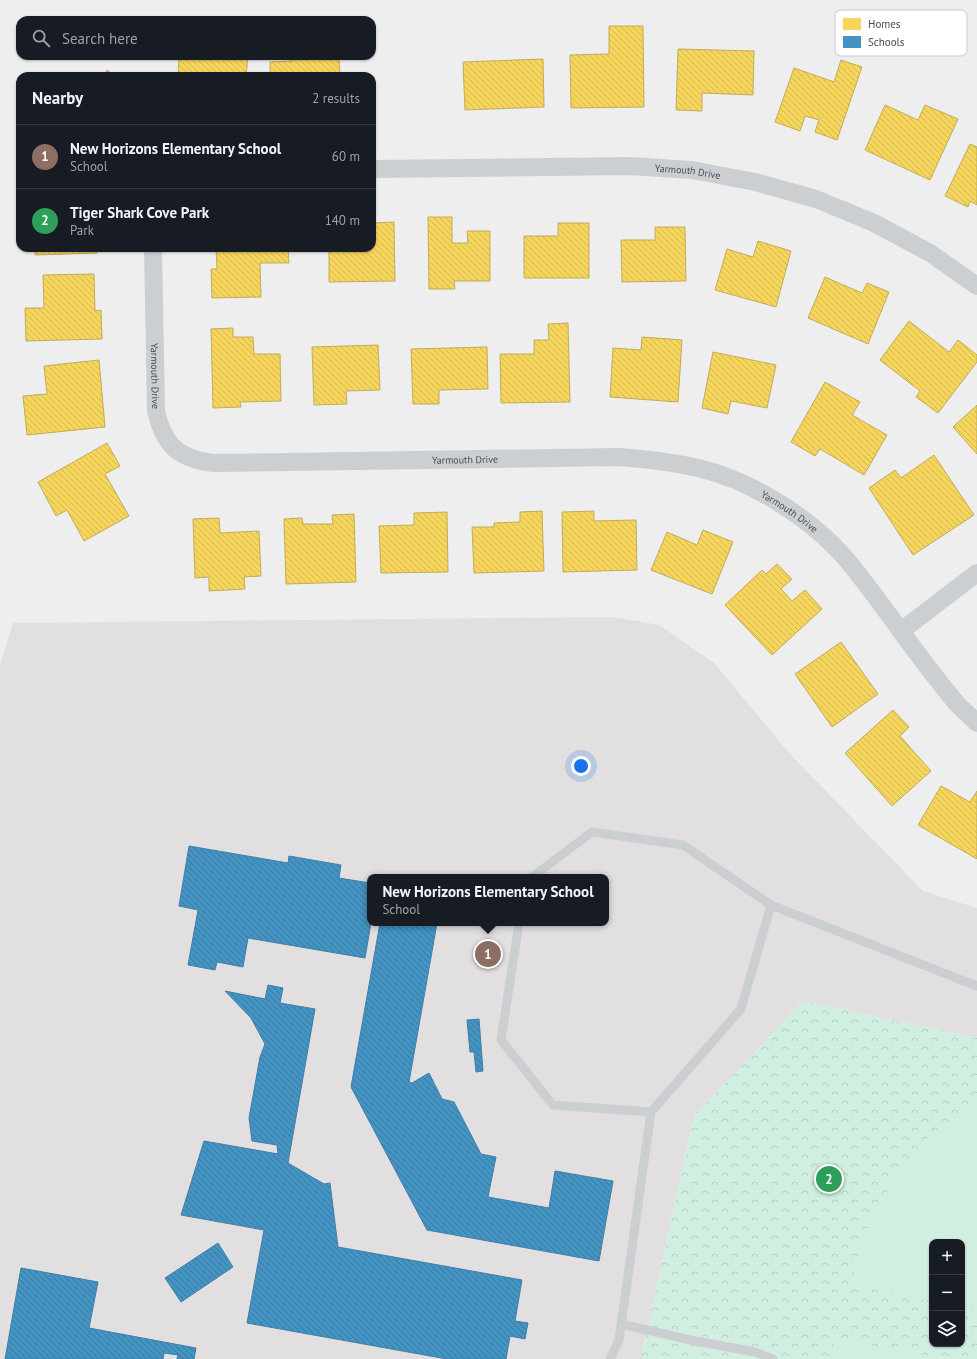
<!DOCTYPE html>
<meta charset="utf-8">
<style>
:root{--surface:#171b24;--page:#242831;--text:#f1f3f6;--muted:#9ea1a6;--line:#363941;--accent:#7c3aed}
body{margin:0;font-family:"PT Sans",sans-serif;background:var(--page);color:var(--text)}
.controls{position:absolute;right:12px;bottom:12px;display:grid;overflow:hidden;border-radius:8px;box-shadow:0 1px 3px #0004}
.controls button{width:36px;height:36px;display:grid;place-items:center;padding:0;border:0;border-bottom:1px solid var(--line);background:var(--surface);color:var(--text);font:20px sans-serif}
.you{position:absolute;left:581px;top:766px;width:14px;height:14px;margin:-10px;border:3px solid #fff;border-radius:50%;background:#1a73e8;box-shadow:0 0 0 6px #1a73e833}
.badge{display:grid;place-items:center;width:26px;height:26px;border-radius:50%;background:var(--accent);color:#fff;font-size:13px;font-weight:700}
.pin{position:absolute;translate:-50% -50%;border:2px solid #fff;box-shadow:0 1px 4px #0006}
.popup{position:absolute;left:367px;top:874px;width:242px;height:52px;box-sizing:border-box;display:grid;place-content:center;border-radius:8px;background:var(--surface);filter:drop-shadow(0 1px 3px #0005);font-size:13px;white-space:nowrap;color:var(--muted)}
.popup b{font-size:15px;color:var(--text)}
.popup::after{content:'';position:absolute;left:50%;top:100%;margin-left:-8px;border:8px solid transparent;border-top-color:var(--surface)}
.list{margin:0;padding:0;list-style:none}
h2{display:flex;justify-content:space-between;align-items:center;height:52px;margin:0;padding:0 16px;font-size:17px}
h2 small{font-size:13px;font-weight:400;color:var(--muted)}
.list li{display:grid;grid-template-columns:26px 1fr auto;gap:12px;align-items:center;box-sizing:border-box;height:64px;padding:0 16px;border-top:1px solid var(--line)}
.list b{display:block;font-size:15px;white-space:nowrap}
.list p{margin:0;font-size:13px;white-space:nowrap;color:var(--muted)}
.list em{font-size:13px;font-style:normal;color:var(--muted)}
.icon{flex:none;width:22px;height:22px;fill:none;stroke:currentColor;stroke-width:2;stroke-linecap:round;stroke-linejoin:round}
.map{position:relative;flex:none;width:977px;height:1359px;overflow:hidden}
.search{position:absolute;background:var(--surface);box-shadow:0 1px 3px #0004;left:16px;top:16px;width:360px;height:44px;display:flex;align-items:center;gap:10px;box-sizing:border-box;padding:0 14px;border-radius:12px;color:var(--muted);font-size:15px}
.panel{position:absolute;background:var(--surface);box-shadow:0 1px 3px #0004;left:16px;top:72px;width:360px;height:180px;border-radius:12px}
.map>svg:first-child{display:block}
.education{fill:#e1dfe0;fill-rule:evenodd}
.forest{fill:url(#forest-crowns);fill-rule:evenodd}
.pitch{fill:#d1efe0}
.homes{fill:url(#homes-back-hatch);stroke:#c1ac5c}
.schools{fill:url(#schools-back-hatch);stroke:#447ea4}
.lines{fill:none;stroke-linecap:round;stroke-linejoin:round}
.lane{stroke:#cccfd2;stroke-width:9}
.street{stroke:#cccfd2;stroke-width:18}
.labels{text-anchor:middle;stroke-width:4;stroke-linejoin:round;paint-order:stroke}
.street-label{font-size:10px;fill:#454e5b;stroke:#fff}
.key{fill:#fff;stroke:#c7cace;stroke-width:1}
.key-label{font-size:11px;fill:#454e5b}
</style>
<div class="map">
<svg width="977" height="1359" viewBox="0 0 977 1359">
<defs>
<pattern id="forest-crowns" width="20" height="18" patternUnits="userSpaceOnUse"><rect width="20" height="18" fill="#d1efe0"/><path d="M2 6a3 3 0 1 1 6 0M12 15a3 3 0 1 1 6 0" fill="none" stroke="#b5cfc2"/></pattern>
<pattern id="homes-back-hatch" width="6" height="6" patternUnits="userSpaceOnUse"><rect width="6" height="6" fill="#f6d55c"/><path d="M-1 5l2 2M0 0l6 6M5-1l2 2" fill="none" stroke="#d4b852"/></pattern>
<pattern id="schools-back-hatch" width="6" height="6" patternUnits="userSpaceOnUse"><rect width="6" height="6" fill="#4393c3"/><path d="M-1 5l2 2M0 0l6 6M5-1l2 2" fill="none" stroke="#3a7aa1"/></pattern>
</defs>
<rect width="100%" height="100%" fill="#efeeee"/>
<path class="education" d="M614,617L659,625L714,663L789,753L923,891L977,908V1038L803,1001L694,1116L641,1359H0V665L13,623ZM370,877H606V923H370Z"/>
<path class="forest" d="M803,1001L977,1038V1359H641L694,1116ZM932,1242H962V1344H932Z"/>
<path class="pitch" d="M977,1106V1311L962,1308V1242H932V1301L852,1283L861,1241L900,1166L927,1138L963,1111Z
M834,1338L939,1359H833Z"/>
<path class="homes" d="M609,26H643L644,107L571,108L570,55L609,54Z
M678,49L754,51L753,95L702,93V111L676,110Z
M179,56H248L246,76H178Z
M339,57L340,76H270V62L292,61V58Z
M543,59L544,107L465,110L463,62Z
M841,60L862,67L837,140L815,132L819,120L805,116L800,131L775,122L794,68L834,82Z
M108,70L112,76H100Z
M885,105L918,120L925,105L958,119L930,180L865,150Z
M970,144L977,147V205L970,201L968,207L945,196Z
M428,217H452V243H468L467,231H490V281H454L455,289H429Z
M394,222L395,281L329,282V248H372V223Z
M558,223H589V278H524V236H558Z
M655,227H685L686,281L622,282L621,240H655Z
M758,241L791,251L776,307L715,290L727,249L753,257Z
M35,248H97V253L35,255Z
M216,248H288L289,263H260L261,297L212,298L211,269H217Z
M94,274L95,311L101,310L102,339L26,341L25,308H44L43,275Z
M825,277L862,293L867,283L889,292L868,344L808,318Z
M909,321L949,352L958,340L977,355V362L938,413L916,397L920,391L880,360Z
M568,323L570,402L501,403L500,354H534V340H549L548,324Z
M233,328V337H253L254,354H280L281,401L240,402L241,407L213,408L211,329Z
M642,337L682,340L678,402L610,397L613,348L641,350Z
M378,345L380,390L346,391L347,404L314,405L312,347Z
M487,347L488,389L439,390V404H413L411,349Z
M713,352L776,365L767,408L731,401L728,414L702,408Z
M99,360L105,427L27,435L23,396L47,394L44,366Z
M825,382L860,402L852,415L887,435L864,475L820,449L815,456L791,442Z
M977,405V454L953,427Z
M107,443L120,466L105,474L129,516L84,541L67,510L56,516L38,482Z
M934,455L974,515L913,555L869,488L895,470L901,478Z
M542,511L544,571L474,573L472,527H494V523L520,522V512Z
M594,511V521L636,520L637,570L563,572L562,512Z
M447,512L448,572L381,573L379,526L414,525V513Z
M354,514L356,582L286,584L284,519L302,518L303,524H333L332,515Z
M219,518L220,533L259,531L261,576L244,577L245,589L209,591V577L195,578L193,519Z
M703,530L733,542L712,594L651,570L667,532L697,545Z
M777,564L792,579L781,589L792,601L805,590L822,609L772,655L725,605L762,570L766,574Z
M841,642L878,694L832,727L795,674Z
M893,710L909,727L900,736L931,771L892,806L845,753Z
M941,786L970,802L977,791V859L918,825Z"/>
<path class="schools" d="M189,846L288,863L289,856L341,865L339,878L370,883V923H371L365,958L248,938L243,967L217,962L215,970L188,965L198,910L179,906Z
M380,923H437L409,1082L412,1083L429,1073L442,1099L454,1102L481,1154L496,1157L488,1197L549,1208L555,1171L613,1181L599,1261L427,1230L351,1087Z
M268,985L283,988L280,1003L315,1009L288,1163L324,1184L330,1183L338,1247L522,1280L515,1321L528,1323L525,1339L510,1336L506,1359H447L247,1323L264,1230L181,1215L204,1141L278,1154L277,1145L252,1141L249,1118L260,1057L265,1044L251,1018L225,991L265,999Z
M479,1019L483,1071L476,1072L474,1052H470L467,1020Z
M218,1243L233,1267L181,1302L165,1278Z
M21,1268L98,1282L89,1328L196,1348L194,1359H177L178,1355L164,1353L163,1359H5Z"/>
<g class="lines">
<path class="lane" d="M532,877L592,832L683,845L771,905
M519,923L501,1040L553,1105L651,1112
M621,1324L695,1341L755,1352L773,1359
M610,1359L619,1340L651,1112L741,1009L771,905L977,986"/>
<g class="street">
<path id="s1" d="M372,169L629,166L692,170L755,182L816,199L874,223L930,253L977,286"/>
<path id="s2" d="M153,248L156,411C164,445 178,459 214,463L620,457C647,459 672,462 698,468C754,481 817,522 852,566C887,610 918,657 953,699C960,708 969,715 977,723"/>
<path d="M901,631L977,573"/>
</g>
</g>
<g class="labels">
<g class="street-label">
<text dy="4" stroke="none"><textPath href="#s1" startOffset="316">Yarmouth Drive</textPath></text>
<text dy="4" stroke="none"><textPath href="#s2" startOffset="128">Yarmouth Drive</textPath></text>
<text dy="4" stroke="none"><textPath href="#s2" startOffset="499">Yarmouth Drive</textPath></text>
<text dy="4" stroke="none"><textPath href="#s2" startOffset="835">Yarmouth Drive</textPath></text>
</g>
</g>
<rect x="835" y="10" width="132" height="46" rx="6" class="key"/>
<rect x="843" y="18" width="18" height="12" fill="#f6d55c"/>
<rect x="843" y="36" width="18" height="12" fill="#4393c3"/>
<g class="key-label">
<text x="868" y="28">Homes</text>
<text x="868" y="46">Schools</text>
</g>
</svg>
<div class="controls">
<button>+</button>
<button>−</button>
<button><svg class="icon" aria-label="layers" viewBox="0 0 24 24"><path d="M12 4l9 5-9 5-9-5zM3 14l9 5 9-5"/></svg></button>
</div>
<div class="you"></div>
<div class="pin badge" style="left:488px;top:954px;background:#8d6e63">1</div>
<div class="popup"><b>New Horizons Elementary School</b>School</div>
<div class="pin badge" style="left:829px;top:1179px;background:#2e9e5b">2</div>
<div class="search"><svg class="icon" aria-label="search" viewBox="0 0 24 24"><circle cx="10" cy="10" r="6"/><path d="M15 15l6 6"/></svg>Search here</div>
<section class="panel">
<h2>Nearby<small>2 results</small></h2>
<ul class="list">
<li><span class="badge" style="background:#8d6e63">1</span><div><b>New Horizons Elementary School</b><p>School</p></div><em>60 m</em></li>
<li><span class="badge" style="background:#2e9e5b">2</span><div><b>Tiger Shark Cove Park</b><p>Park</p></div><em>140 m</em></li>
</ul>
</section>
</div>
